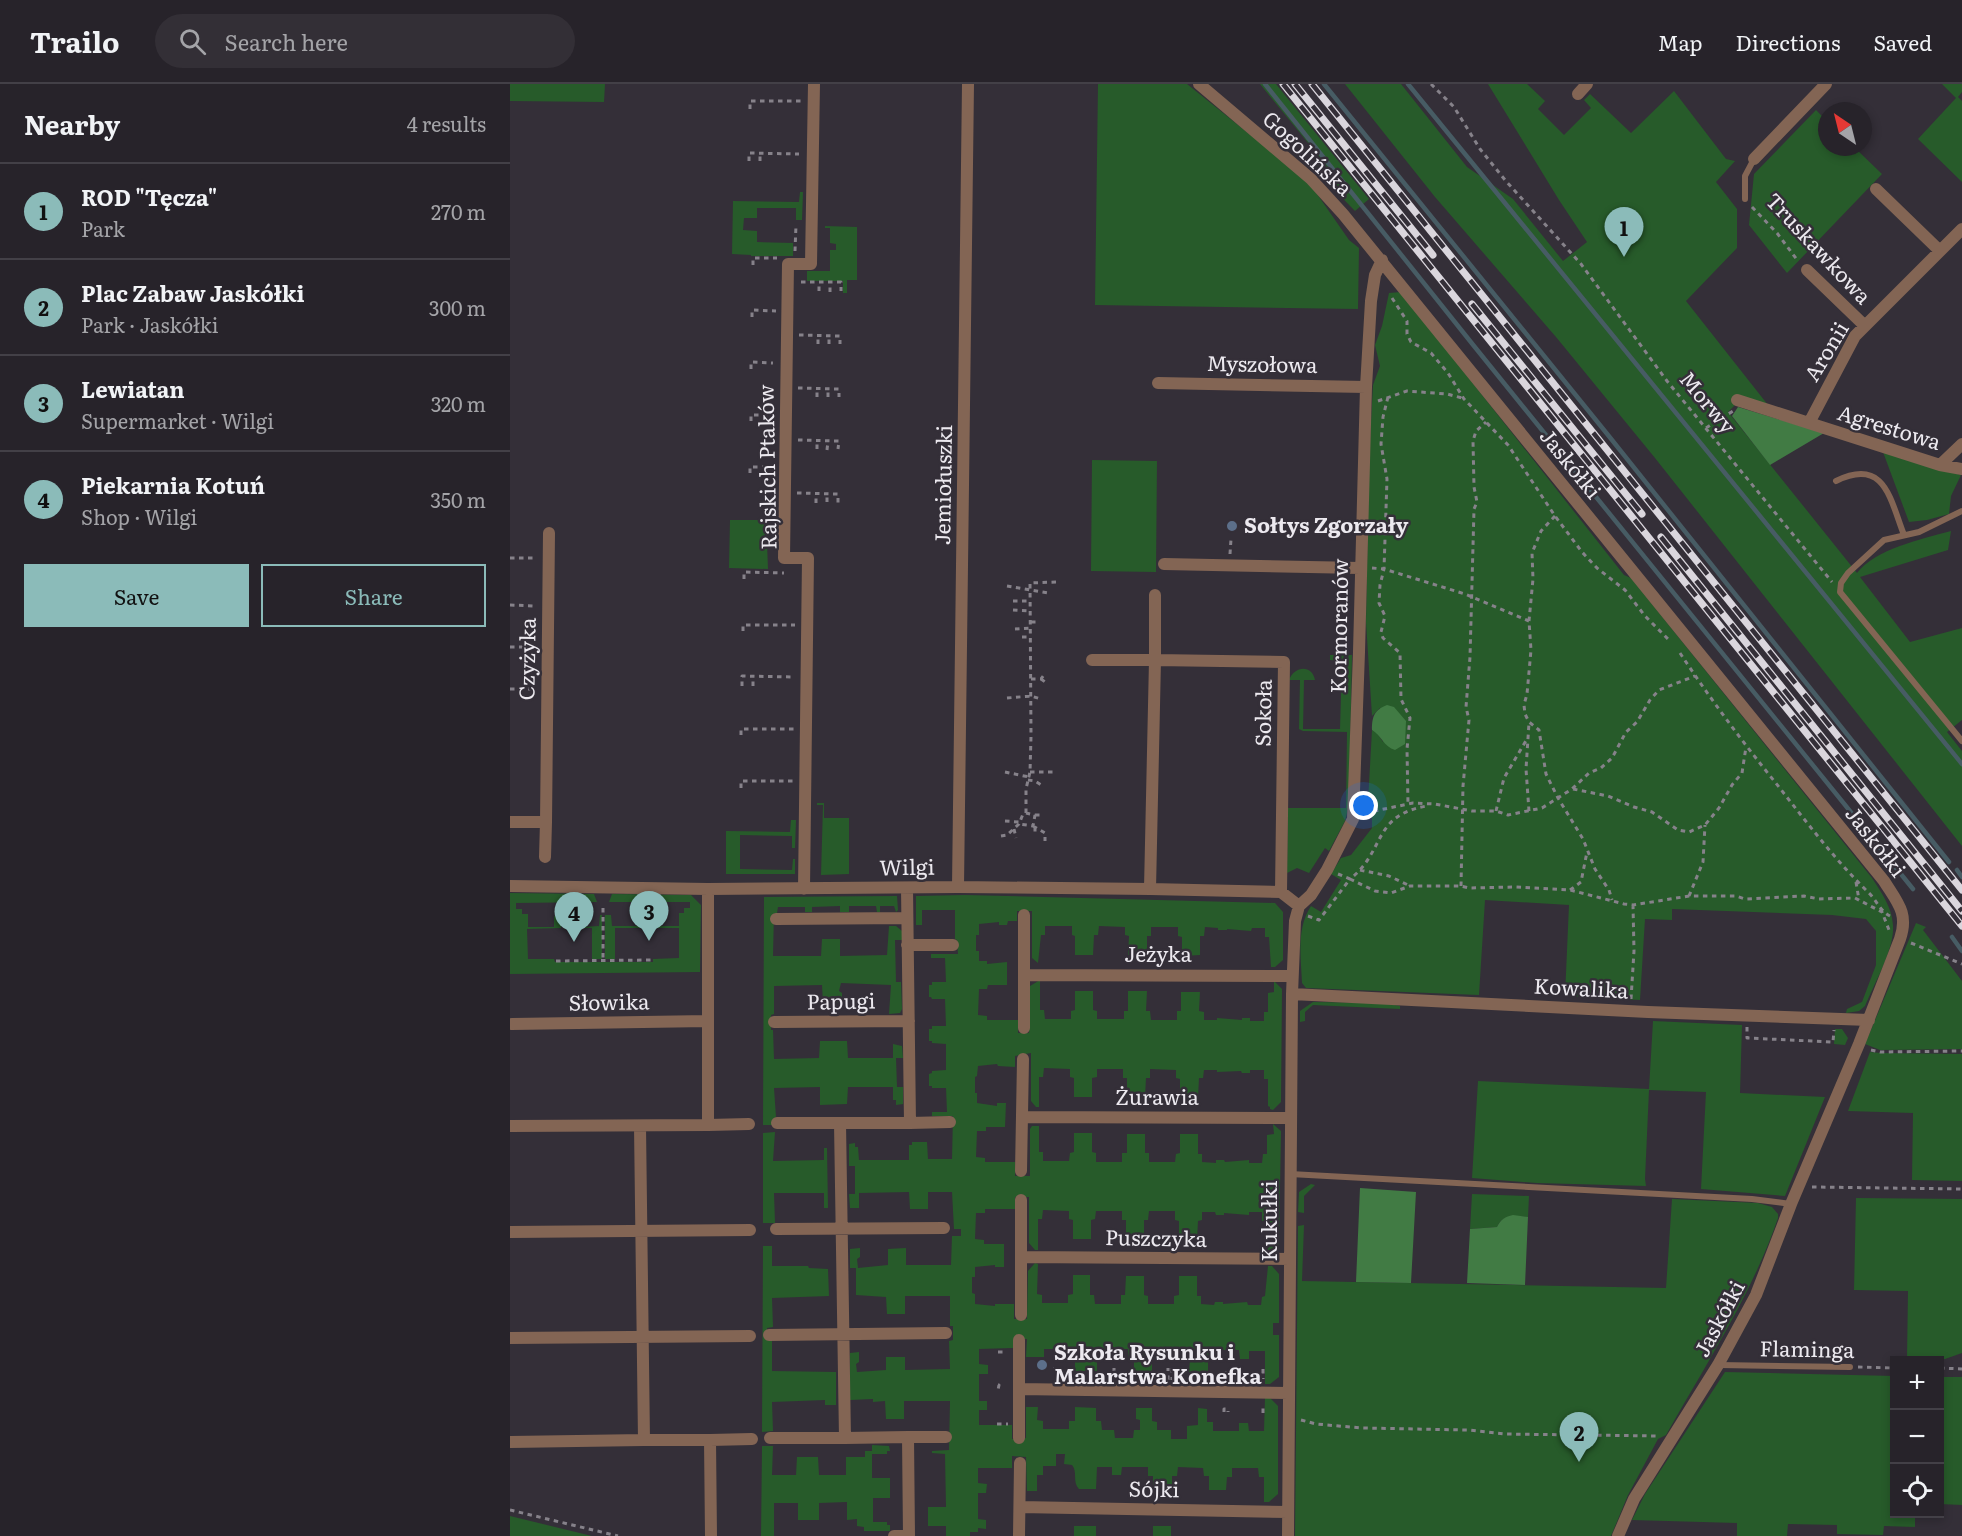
<!DOCTYPE html>
<meta charset="utf-8">
<style>
:root{--surface:#27232a;--page:#332f36;--text:#f1f3f6;--muted:#a4a4a8;--line:#434047;--accent:#8bbbb9}
body{margin:0;font-family:Literata,serif;background:var(--page);color:var(--text)}
.controls{position:absolute;right:18px;bottom:18px;display:grid;overflow:hidden;border-radius:0px;box-shadow:0 3px 9px #0003}
.controls button{width:54px;height:54px;display:grid;place-items:center;padding:0;border:0;border-bottom:2px solid var(--line);background:var(--surface);color:var(--text);font:30px sans-serif}
.compass{position:absolute;left:1308px;top:18px;width:54px;height:54px;border-radius:50%;background:var(--surface);box-shadow:0 3px 9px #0003;rotate:325deg}
.you{position:absolute;left:854px;top:722px;width:21px;height:21px;margin:-15px;border:4px solid #fff;border-radius:50%;background:#1a73e8;box-shadow:0 0 0 9px #1a73e833}
.badge{display:grid;place-items:center;width:39px;height:39px;border-radius:50%;background:var(--accent);color:#111;font-size:20px;font-weight:700}
.pin{position:absolute;translate:-50% -50px;filter:drop-shadow(0 2px 3px #0008)}
.pin::after{content:'';position:absolute;top:32px;width:21px;height:18px;background:inherit;clip-path:polygon(0 0,100% 0,50% 100%)}
.list{margin:0;padding:0;list-style:none}
h2{display:flex;justify-content:space-between;align-items:center;height:78px;margin:0;padding:0 24px;font-size:26px}
h2 small{font-size:20px;font-weight:400;color:var(--muted)}
.list li{display:grid;grid-template-columns:39px 1fr auto;gap:18px;align-items:center;box-sizing:border-box;height:96px;padding:0 24px;border-top:2px solid var(--line)}
.list b{display:block;font-size:22px;white-space:nowrap}
.list p{margin:0;font-size:20px;white-space:nowrap;color:var(--muted)}
.list em{font-size:20px;font-style:normal;color:var(--muted)}
.actions{display:flex;gap:12px;padding:18px 24px}
.actions a{flex:1;padding:14px 0;border:2px solid var(--accent);border-radius:0px;text-align:center;font-size:21px;color:var(--accent)}
.actions .main{background:var(--accent);color:#111}
.icon{flex:none;width:33px;height:33px;fill:none;stroke:currentColor;stroke-width:2;stroke-linecap:round;stroke-linejoin:round}
.map{position:relative;flex:none;width:1452px;height:1452px;overflow:hidden}
header{display:flex;align-items:center;gap:36px;box-sizing:border-box;height:84px;padding:0 30px;background:var(--surface);border-bottom:2px solid var(--line)}
header strong{font-size:28px}
nav{display:flex;gap:33px;margin-inline-start:auto;font-size:21px}
.search{width:420px;height:54px;background:var(--page);display:flex;align-items:center;gap:15px;box-sizing:border-box;padding:0 21px;border-radius:33px;color:var(--muted);font-size:22px}
main{display:flex}
aside{flex:1;background:var(--surface)}
.map>svg:first-child{display:block}
.green{fill:#275b2a}
.forest{fill:#417b44}
.lines{fill:none;stroke-linecap:round;stroke-linejoin:round}
.stream{stroke:#475c64;stroke-width:4.5}
.path{stroke:#86828a;stroke-width:3;stroke-dasharray:4.5 4.5;stroke-linecap:butt}
.lane{stroke:#836554;stroke-width:6}
.street{stroke:#836554;stroke-width:12}
.rail-casing{stroke:#dad6dd;stroke-width:7}
.rail{stroke:#342f38;stroke-width:4.5;stroke-dasharray:14;stroke-linecap:butt}
.service-dot{fill:#5c6f8a;stroke:#342f38;stroke-width:2}
.labels{text-anchor:middle;stroke-width:5;stroke-linejoin:round;paint-order:stroke}
.street-label{font-size:21px;fill:#ece9ef;stroke:#342f38}
.poi-label{font-size:21px;font-weight:bold;fill:#ece9ef;stroke:#342f38;text-anchor:start}
</style>
<header>
<strong>Trailo</strong>
<div class="search"><svg class="icon" aria-label="search" viewBox="0 0 24 24"><circle cx="10" cy="10" r="6"/><path d="M15 15l6 6"/></svg>Search here</div>
<nav><a>Map</a><a>Directions</a><a>Saved</a></nav>
</header>
<main>
<aside>
<h2>Nearby<small>4 results</small></h2>
<ul class="list">
<li><span class="badge">1</span><div><b>ROD &quot;Tęcza&quot;</b><p>Park</p></div><em>270 m</em></li>
<li><span class="badge">2</span><div><b>Plac Zabaw Jaskółki</b><p>Park · Jaskółki</p></div><em>300 m</em></li>
<li><span class="badge">3</span><div><b>Lewiatan</b><p>Supermarket · Wilgi</p></div><em>320 m</em></li>
<li><span class="badge">4</span><div><b>Piekarnia Kotuń</b><p>Shop · Wilgi</p></div><em>350 m</em></li>
</ul>
<div class="actions"><a class="main">Save</a><a>Share</a></div>
</aside>
<div class="map">
<svg width="1452" height="1452" viewBox="0 0 1452 1452">
<rect width="100%" height="100%" fill="#342f38"/>
<path class="green" d="M0,0H95L94,18L0,17Z
M588,0H677L798,97L839,156L849,164L848,225L585,221Z
M750,0H766L859,115L845,127L804,85L812,76Z
M835,0H891L957,83L1003,115L1053,177L1077,158L1049,116L978,0H1017L1035,17L1028,25L1054,51L1081,24L1074,16L1080,10L1121,49L1164,7L1216,75L1225,77L1206,98L1227,125V164L1176,217L1258,321H1225L1218,328L1347,489C1365,465 1412,455 1441,447L1438,466L1350,493L1400,558L1452,544V636L1437,648L1452,667V762L1145,374L1046,253L925,113Z
M1432,0H1452V8L1448,13L1452,17V98L1408,55L1446,14Z
M1306,26L1317,37V63H1344L1372,90L1277,189L1239,141L1244,90Z
M290,108H293L292,136H286V124H247V134H234L233,146L247,147V158L283,159V172H241V171L222,170L223,117L289,118Z
M315,142L347,143V196H337V209H333V197H297V187H320V166H326V160L320,159V144H315Z
M891,208L1114,491L1121,494L1362,794C1371,808 1382,823 1383,841C1385,864 1364,900 1355,922L1349,927L1336,929L1337,925L1352,918L1366,881V847L1356,835L1322,831L1162,825V836L1135,835L1130,916L1055,912L1059,821L975,816L969,911L796,904L792,899C791,873 786,845 801,822L811,828L831,796L821,790L831,774L841,771L862,744V734L858,718L862,646L867,649L873,658L870,624L862,632L856,538L859,376L863,301L870,282L865,261L872,242L879,209Z
M1373,368L1451,391L1441,412L1439,430L1417,436L1399,438Z
M582,376L647,377L646,488L581,487Z
M220,436H258L257,452L253,453V459H257L258,485L219,484Z
M820,571H842L839,720L835,737L819,767L815,764L799,789L787,784L777,789L778,724H836L837,648L793,647L789,645L790,596H779C784,582 802,580 805,596H794L793,645H830L832,577L820,576Z
M307,719H314V734H339V790L311,791L313,721H307Z
M281,736H286L285,764H282V752L230,751V785L282,786L283,775H285V790H216V747L280,748Z
M0,809L84,810L87,818L6,819V825H12V830H18V843H44V832H51V844L17,845L18,875H44L45,878H143V875L169,874V844H142V842H169V829H174V824H180V818H99L102,810L181,811L191,821L190,888L0,890Z
M455,811L765,819L773,828V876L765,883H761L759,853H755V844H742L741,847L717,845V846H708V844L695,843L694,852H690V871L672,872V853L668,852V843H641V852H637V871H618L619,852L615,851V843L589,842L588,851H584L583,871H565V852L562,851V842H535V851H531L528,879L522,874V827H507V837H498L497,841H489V838L469,840V851H466V867H469V877H477V880L497,878V901H478L477,905H469L468,931L477,932V936H508V949H519L520,902L530,896V926H534L535,935H561V927L565,926V907H583V926L587,927V935H614V927H618V907H637L636,927H640L641,936H667V927H671V908H690L689,927L694,928V936H707V934L732,936V934H740V937H754V928H758V909L764,908V897L772,905L771,1018L763,1026L760,1025V1023L758,1022V995H754V986H740V989H732L731,987L707,988V986H694L693,994H689L688,1014H670V995L666,994V986L640,985V994H636L635,1013H617V994H613V985H587V993L582,994V1013H564V994L560,993V985L534,984L533,993H529V1023H526L521,1017V969L505,972V983L488,982L487,980L468,982L467,992L465,993V1009H467V1019L487,1022V1019H496L495,1043H476V1047H467L466,1073L475,1074V1078H505V1092H520V1045L522,1042H529V1068H533V1077H559L560,1069L564,1068V1049H582V1068L586,1069V1078H612V1069H617V1050H635V1069H639V1078H665L666,1070L670,1069V1050H688V1070H692V1078L706,1079V1076H714L715,1078L739,1076V1079H752L753,1070H757V1051L764,1050L763,1040L771,1047L769,1160L762,1168H758L756,1137H752V1128H739V1131L714,1129V1131H706L705,1128H692V1136L688,1137L687,1156H669V1137L665,1136V1127H639L638,1136H634V1155H616V1136H612V1127H586L585,1135L581,1136V1155H563V1136L559,1135V1127L533,1126L532,1135H528V1166H525L519,1159V1113H505V1125H475V1129H466L465,1155L474,1156V1160H494V1183H485V1181L465,1183V1193H462V1209L465,1210V1220L485,1222V1220H504V1235H517L518,1187L525,1179L528,1180L527,1210L532,1211V1219H558V1211L563,1210V1191H580V1211H584L585,1220H611V1211H615L616,1192H634V1211L638,1212V1220H664V1212L669,1211V1192H687V1212H691V1220L704,1221L705,1218H713V1220L737,1218L738,1221H751L752,1213L755,1212L758,1182H762L769,1190V1239H763V1251H769V1293L760,1300H755V1267H739V1275H730L729,1266H704L703,1275H698V1288H679L680,1275L674,1274V1266H648V1274H642V1288H624V1274H619L618,1265H593L592,1273L587,1274V1287H565V1274L560,1273V1265H534V1273H516L517,1255H503V1264L469,1265V1280L478,1281V1290H469V1317H477V1326H469V1341H502V1355L516,1354V1323H528L527,1336L533,1337V1345H559V1337H565V1323L586,1324V1337H591L592,1346H604L605,1354H623L624,1346H630V1336L626,1335V1324H642V1337L647,1338V1346H661V1355H677V1342L688,1341V1324L697,1325V1338H703V1347H729V1339H738L739,1347H754L755,1314H760L768,1322V1410L759,1418H754V1393H749L748,1384H722V1393H717L716,1406H699V1392H694L693,1384L668,1383L667,1392H662V1406H643V1392H638V1383H612L611,1391H602V1383H587L586,1405H569C562,1398 568,1388 562,1381L554,1380L555,1370H546V1382H533V1391H527V1407H517L516,1373L502,1372V1384H468V1399L477,1400L476,1409H468V1435L476,1436V1445L468,1444V1448H460V1452H436V1442H418V1423H436L435,1370L422,1369V1367L439,1366L440,1317H394V1335H376L375,1317L363,1318V1315L340,1316V1269L349,1268V1278L346,1280L347,1288L376,1286V1273H395V1286L440,1285L439,1257L443,1256V1242H440V1212H395V1230H377L376,1213L346,1211V1184H340V1165L350,1164V1173L347,1175L348,1184L378,1181V1165L396,1164V1181H441L442,1152H451V1145H444L442,1108H418V1125H400L399,1108L349,1109V1124H340L339,1110H345V1082H339V1060L345,1059V1063H348L349,1076H399V1061H402V1058H417L418,1075H442L443,1032H422V1028H437L436,1004H422V1002H419V990L422,989V987L436,986V960L422,959V957H419V945H422V942H436L435,915H422L421,913H419V901H422V898H436L435,874H421V870H448L447,856L445,855V826H412V841H406V812Z
M387,812L388,826L386,828L384,822H370V828H367L366,822H339V828H330V822L302,823V828H295V823H268L267,829H264L263,872H311L312,855H330V872L377,871L379,842H386L392,847V856H385L386,898H391L392,925L390,929L379,930L381,901L331,899L329,907L332,909V919H313L312,901L264,902V930L261,931V946H263L264,975L309,974L310,957H337L338,974H383V960L392,962L393,974H386L387,1003H393V1020L386,1021V1016H383V1003H338L337,1020L310,1021V1003L264,1004L266,1033L264,1034V1041H253L254,813Z
M90,831H92V875H82V844H55L89,842Z
M95,831H101L102,842H131L132,831H138V844H105V875H95Z
M1406,839L1416,843L1413,846L1452,897V965L1370,966L1355,960Z
M803,918L873,919L890,922V925L803,921L795,928V937L790,938V927Z
M1143,937L1232,941L1230,1009L1315,1013L1275,1112L1191,1105L1196,1008L1139,1006L1135,1095L1136,1102L1027,1099L962,1094L968,997L1139,1005Z
M1325,945H1332L1338,954L1335,961L1324,960Z
M1360,968L1371,969L1452,970V1097L1402,1096L1403,1029L1338,1027Z
M265,1048L263,1077L314,1076V1064H317L318,1124H314V1109H264L265,1139H253V1049Z
M801,1100L805,1101L794,1112V1129L788,1128L789,1108Z
M962,1110L1019,1112L1018,1133C1005,1132 993,1130 987,1143L960,1145Z
M1346,1114L1452,1115V1269L1435,1275L1397,1274L1398,1207L1344,1206Z
M1162,1115L1248,1119L1262,1123L1268,1130V1134C1243,1208 1195,1282 1156,1351L1148,1355L1118,1411L1101,1452H785L788,1142L794,1141L792,1197L1156,1204Z
M253,1162H262V1182H298L299,1184L318,1185L319,1212L262,1214L263,1243L257,1244L258,1257H262V1287L326,1288V1321H315V1316L262,1318L263,1347L252,1348Z
M1215,1288L1384,1292V1430H1405V1443L1374,1442L1373,1451L1327,1450V1441L1278,1440L1277,1452H1227V1439L1122,1436L1135,1410Z
M1430,1293H1452V1421L1430,1420Z
M362,1361L379,1362L380,1367H377V1370H362V1394H380V1414H363V1438H377V1441H380V1447H354V1443L347,1442V1435L337,1436V1418L309,1419V1436H288V1419H264V1452H251L252,1362H263L262,1391H286L287,1373H308L309,1391H336V1373H355V1367H362Z
M0,1432L82,1452H0Z
M564,1442H586V1452H564Z
M643,1442H661V1452H643Z"/>
<path class="forest" d="M1228,323L1314,349L1260,381L1222,332Z
M877,621L884,623L896,637L895,660L885,666C874,663 871,651 862,646C862,633 864,626 877,621Z
M850,1104L906,1108L901,1199L846,1198Z
M1003,1131L1018,1133L1015,1201L957,1199L960,1145L987,1143C991,1135 995,1133 1003,1131Z"/>
<g class="lines">
<path class="stream" d="M755,0L964,262L1403,805
M814,0L1098,351L1439,778
M898,0L1452,680
M1447,786L1452,793
M1442,853L1452,867"/>
<path class="path" d="M921,0L944,23L970,65L995,96L1071,180L1157,297L1322,498
M240,25V17H291
M239,77V69L289,70
M250,77V69
M1242,123L1267,149L1288,177
M285,167L286,141
M243,181V174H267
M291,198H331V207
M309,207V198
M320,208V198
M882,214L897,237V250L901,258L921,269L938,289L954,315L998,361L1045,432L1072,468L1087,484L1115,506L1135,532L1158,555
M242,233V226L266,227
M289,251L330,252V260
M308,260V251
M319,260V252
M241,285V278L263,279
M288,304L329,305V313
M307,313V304
M318,313V304
M878,313L873,333L871,360L877,395L874,485L870,501L869,519L875,532L871,548L873,554L890,569L891,615L900,634L897,665L898,720
M868,317L897,307L937,310L952,314
M241,337V331H263
M1196,344L1223,327
M288,356L329,357L328,365
M307,365V357
M317,366L318,357
M240,389V383H262
M287,409L328,410V419
M317,418V410
M306,419V410
M1045,432L1031,447L1022,469L1023,495L1019,537L1021,566L1017,610L1014,621L1015,630L1019,638L1029,646L1036,690L1048,714L1073,755L1085,785L1099,806L1102,816
M720,470L721,455
M0,474H25
M862,484L874,485L955,510L1019,537
M234,495V488L274,489
M497,502L538,509
M503,517H521
M0,521L25,522
M503,526L521,527
M521,538H529
M505,545L521,544
M233,547V541H285
M512,553H521
M0,563H25
M1170,569C1199,613 1231,656 1265,698C1295,736 1324,775 1359,809C1367,817 1370,827 1380,832
M521,595H531L534,591
M531,595L538,600
M232,602V592L284,593
M243,602V593
M0,605H25
M497,614L521,612L531,615
M231,651V645H284
M495,688L519,693
M520,688H543
M518,696L525,697L533,702
M231,704V697H283
M1063,705L1098,712L1124,723L1142,728L1168,746L1179,748L1195,741L1209,724L1222,701L1232,689L1236,663
M986,727L994,694L1017,655
M1019,727L1016,685L1019,639
M516,729V705L520,688L521,652L520,499L547,498
M855,729L903,719L925,720L962,727H986L998,731L1032,724L1062,705L1079,689L1091,684L1102,674L1116,648L1127,638L1140,616L1149,606L1185,592
M525,731H533
M495,737L509,738
M523,742L535,749V757
M525,743V750
M504,745L506,754
M491,752L497,751L509,740L513,730L516,729L525,731L523,742L509,740
M850,786L879,792L898,801
M828,790L840,795C876,767 862,731 917,722
M1346,798L1349,816
M951,802L953,702L959,636L956,623L960,573L964,425L967,418L964,403L963,357L966,347L976,338
M1060,806L1071,798L1077,768
M1179,812L1193,778L1195,741
M93,824V877
M798,832L809,836L840,795L865,807L881,809L900,802H951L959,804L1005,803L1060,806L1114,820L1123,821L1179,812H1226L1235,815L1294,812L1309,815L1345,814L1372,828L1379,846
M1401,859L1452,880
M46,877L141,876
M1121,915L1124,867L1123,821
M1237,943V954L1323,958L1324,946
M1361,966L1370,968L1452,967
M1302,1103L1452,1105
M488,1268H496
M545,1283V1286H548V1283
M1348,1283L1384,1284
M604,1284V1287H607V1284
M662,1284V1296
M1430,1284L1452,1285
M753,1285V1295
M658,1296V1284
M716,1297V1287
M488,1301H489L488,1306
M714,1328V1325H718V1328
M753,1329V1321
M791,1336L806,1340L852,1344L958,1346L995,1350L1149,1352
M487,1340H498
M0,1426L108,1452"/>
<path class="lane" d="M1235,115V92L1244,75
M1326,397C1375,373 1380,415 1394,451
M1452,427L1409,448L1374,456L1338,489L1331,499L1330,508L1452,657
M780,1090L1242,1115L1281,1120
M1209,1281L1340,1283"/>
<path class="street" d="M689,0L801,95L833,130L1374,797C1387,818 1399,829 1390,855L1349,960L1281,1120L1246,1211L1208,1281L1124,1415L1108,1452
M1068,10L1077,0
M1244,75L1316,0
M1366,105L1430,167
M1297,186L1355,242
M648,299L856,303
M1227,316L1430,381L1452,385
M1299,339L1345,252L1452,145
M1430,381L1452,360
M654,480L850,484
M582,576H645V511
M0,738H36L35,773
M36,738L39,449
M0,802L198,805L448,803L640,805L771,808L789,822
M448,803L458,0
M397,804L400,1039H330L335,1354L398,1353L399,1452
M294,805L298,474H274L278,180H301L304,0
M640,805L645,576L774,578L771,808
M789,822L801,811L817,786L843,735L849,568L856,303L861,217L865,191L872,176
M266,835L397,834
M397,861H443
M514,891L782,892
M782,910L1138,928L1359,936
M264,938L399,937
M2,940L198,937
M514,944V831
M512,1033L781,1034
M267,1039H330
M400,1039L440,1038
M198,1041L239,1040
M0,1042L198,1041V805
M130,1042L134,1356H200L201,1452
M511,1087L513,975
M266,1145L434,1144
M0,1148L240,1146
M511,1173L780,1175
M511,1231V1116
M259,1251L436,1249
M0,1254L240,1252
M509,1305L779,1309
M398,1353H436
M260,1354H335
M509,1354V1256
M200,1356L242,1355
M0,1358L134,1356
M510,1423L778,1428
M384,1452H399
M509,1452L510,1379
M778,1452L782,910L785,837L789,822"/>
<defs>
<path id="rail" d="M773,0L1452,842
M785,0L923,171
M802,0L1452,806
M962,220L1132,430
M1151,453L1452,827"/>
</defs>
<use href="#rail" class="rail-casing"/>
<use href="#rail" class="rail"/>
</g>
<g class="service-dot">
<circle cx="722" cy="442" r="6"/>
<circle cx="532" cy="1281" r="6"/>
</g>
<g class="labels">
<g class="street-label">
<text transform="translate(797 70) rotate(43)" y="7">Gogolińska</text>
<text transform="translate(1308 165) rotate(47)" y="7">Truskawkowa</text>
<text transform="translate(1317 268) rotate(-59)" y="7">Aronii</text>
<text transform="translate(752 281) rotate(1)" y="7">Myszołowa</text>
<text transform="translate(1197 319) rotate(50)" y="7">Morwy</text>
<text transform="translate(1379 344) rotate(17)" y="7">Agrestowa</text>
<text transform="translate(1060 380) rotate(51)" y="7">Jaskółki</text>
<text transform="translate(258 383) rotate(-91)" y="7">Rajskich Ptaków</text>
<text transform="translate(434 401) rotate(-89)" y="7">Jemiołuszki</text>
<text transform="translate(830 542) rotate(-89)" y="7">Kormoranów</text>
<text transform="translate(18 575) rotate(-89)" y="7">Czyżyka</text>
<text transform="translate(754 629) rotate(-89)" y="7">Sokoła</text>
<text transform="translate(1365 758) rotate(52)" y="7">Jaskółki</text>
<text transform="translate(397 784) rotate(-1)" y="7">Wilgi</text>
<text x="648" y="878">Jeżyka</text>
<text transform="translate(1071 905) rotate(3)" y="7">Kowalika</text>
<text transform="translate(331 918) rotate(-1)" y="7">Papugi</text>
<text transform="translate(99 919) rotate(-1)" y="7">Słowika</text>
<text x="647" y="1021">Żurawia</text>
<text transform="translate(760 1137) rotate(-90)" y="7">Kukułki</text>
<text transform="translate(646 1155) rotate(1)" y="7">Puszczyka</text>
<text transform="translate(1210 1235) rotate(-62)" y="7">Jaskółki</text>
<text transform="translate(1297 1266) rotate(1)" y="7">Flaminga</text>
<text transform="translate(644 1406) rotate(1)" y="7">Sójki</text>
</g>
<g class="poi-label">
<text x="734" y="449">Sołtys Zgorzały</text>
<text x="544" y="1276">Szkoła Rysunku i<tspan x="544" dy="24">Malarstwa Konefka</tspan></text>
</g>
</g>
</svg>
<div class="controls">
<button>+</button>
<button>−</button>
<button><svg class="icon" aria-label="locate" viewBox="0 0 24 24"><circle cx="12" cy="12" r="6"/><path d="M12 2v4M12 18v4M2 12h4M18 12h4"/></svg></button>
</div>
<svg class="compass" viewBox="-18 -18 36 36"><path d="M0-13l5 13h-10z" fill="#e53935"/><path d="M0 13l5-13h-10z" fill="#a4a4a8"/></svg>
<div class="you"></div>
<div class="pin badge" style="left:1114px;top:173px">1</div>
<div class="pin badge" style="left:1069px;top:1378px">2</div>
<div class="pin badge" style="left:139px;top:857px">3</div>
<div class="pin badge" style="left:64px;top:858px">4</div>
</div>
</main>
